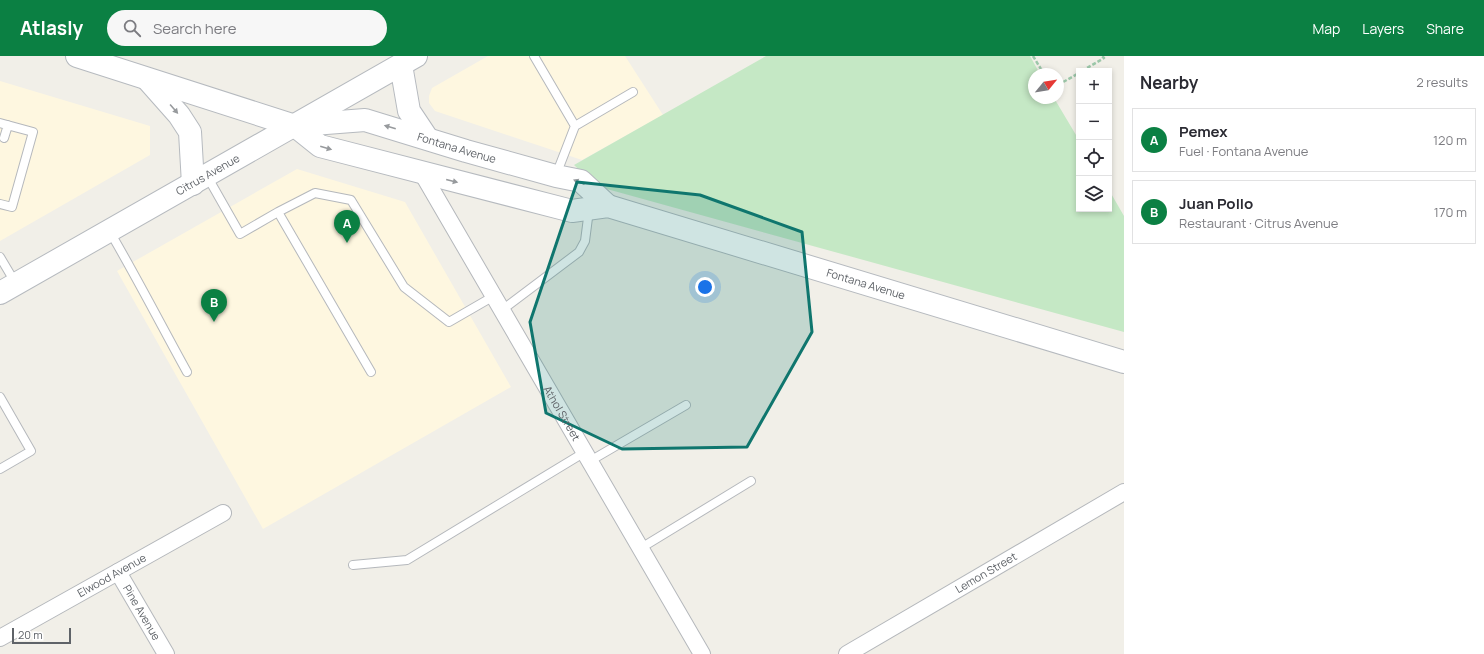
<!DOCTYPE html>
<meta charset="utf-8">
<style>
:root{--surface:#fff;--page:#f7f7f7;--text:#2b2b33;--muted:#7c7c81;--line:#e1e1e2;--accent:#0b8043}
body{margin:0;font-family:Manrope,sans-serif;background:var(--page);color:var(--text)}
.controls{position:absolute;right:12px;top:12px;display:grid;overflow:hidden;border-radius:0px;box-shadow:0 2px 6px #0003}
.controls button{width:36px;height:36px;display:grid;place-items:center;padding:0;border:0;border-bottom:1px solid var(--line);background:var(--surface);color:var(--text);font:20px sans-serif}
.compass{position:absolute;left:1028px;top:12px;width:36px;height:36px;border-radius:50%;background:var(--surface);box-shadow:0 2px 6px #0003;rotate:60deg}
.scale{position:absolute;left:12px;bottom:10px;width:59px;box-sizing:border-box;padding-left:4px;border:2px solid #5f6368;border-top:0;font-size:11px;line-height:14px;white-space:nowrap;color:#5f6368;-webkit-text-stroke:3px #fff;paint-order:stroke}
.you{position:absolute;left:705px;top:231px;width:14px;height:14px;margin:-10px;border:3px solid #fff;border-radius:50%;background:#1a73e8;box-shadow:0 0 0 6px #1a73e833}
.badge{display:grid;place-items:center;width:26px;height:26px;border-radius:50%;background:var(--accent);color:#fff;font-size:13px;font-weight:700}
.pin{position:absolute;translate:-50% -33px;filter:drop-shadow(0 1px 2px #0008)}
.pin::after{content:'';position:absolute;top:21px;width:14px;height:12px;background:inherit;clip-path:polygon(0 0,100% 0,50% 100%)}
.list{margin:0;padding:0;list-style:none}
h2{display:flex;justify-content:space-between;align-items:center;height:52px;margin:0;padding:0 16px;font-size:17px}
h2 small{font-size:13px;font-weight:400;color:var(--muted)}
.list li{display:grid;grid-template-columns:26px 1fr auto;gap:12px;align-items:center;box-sizing:border-box;height:64px;margin:0 8px 8px;padding:0 8px;border:1px solid var(--line);border-radius:0px}
.list b{display:block;font-size:15px;white-space:nowrap}
.list p{margin:0;font-size:13px;white-space:nowrap;color:var(--muted)}
.list em{font-size:13px;font-style:normal;color:var(--muted)}
.icon{flex:none;width:22px;height:22px;fill:none;stroke:currentColor;stroke-width:2;stroke-linecap:round;stroke-linejoin:round}
.map{position:relative;flex:none;width:1124px;height:598px;overflow:hidden}
header{display:flex;align-items:center;gap:24px;box-sizing:border-box;height:56px;padding:0 20px;background:var(--accent);color:#fff}
header strong{font-size:19px}
nav{display:flex;gap:22px;margin-inline-start:auto;font-size:14px}
.search{width:280px;height:36px;background:var(--page);display:flex;align-items:center;gap:10px;box-sizing:border-box;padding:0 14px;border-radius:22px;color:var(--muted);font-size:15px}
main{display:flex}
aside{flex:1;background:var(--surface)}
.map>svg:first-child{display:block}
.commercial{fill:#fef7e0}
.green{fill:#c5e8c5}
.lines{fill:none;stroke-linecap:round;stroke-linejoin:round}
.lane-casing{stroke:#b5b8bc;stroke-width:10}
.street-casing{stroke:#b5b8bc;stroke-width:18}
.secondary-casing{stroke:#b6babf;stroke-width:24}
.path{stroke:#9cc7a9;stroke-width:2.5;stroke-dasharray:4 2;stroke-linecap:butt}
.lane{stroke:#fff;stroke-width:8}
.street{stroke:#fff;stroke-width:16}
.secondary{stroke:#fff;stroke-width:22}
.oneway{fill:#979a9d}
.marked{fill:#0f766e;fill-opacity:0.2;stroke:#0f766e;stroke-width:3;stroke-linejoin:round}
.labels{text-anchor:middle;stroke-width:3.5;stroke-linejoin:round;paint-order:stroke}
.street-label{font-size:11px;fill:#5f6368;stroke:#fff}
</style>
<header>
<strong>Atlasly</strong>
<div class="search"><svg class="icon" aria-label="search" viewBox="0 0 24 24"><circle cx="10" cy="10" r="6"/><path d="M15 15l6 6"/></svg>Search here</div>
<nav><a>Map</a><a>Layers</a><a>Share</a></nav>
</header>
<main>
<div class="map">
<svg width="1124" height="598" viewBox="0 0 1124 598">
<rect width="100%" height="100%" fill="#f1efe8"/>
<path class="commercial" d="M488,0H625L663,59L582,104L435,55L429,47V40L432,32Z
M0,25L150,70V99L0,185Z
M297,113L405,146L511,331L263,473L117,215Z"/>
<path class="green" d="M766,0H1030L1040,18H1034V42H1054L1079,84V153H1109V134L1124,160V276L596,130L574,109Z"/>
<g class="lines">
<defs>
<path id="lane" d="M534,0L575,70L633,36
M0,67L33,76L12,151L0,148
M4,82L8,69
M556,119L575,70
M207,120L240,178L278,156L371,316
M278,156L315,137L351,144L404,231L449,266L494,240
M110,176C137,222 161,269 187,316
M0,201L16,228
M502,254L579,196L585,185L589,154
M0,341L31,395L0,413
M590,405L686,349
M641,492L751,425
M353,509L407,504L585,396"/>
<g id="street">
<path id="s1" d="M422,117L702,598"/>
<path id="s2" d="M118,516L166,598"/>
<path id="s3" d="M0,582L223,457"/>
<path id="s4" d="M847,598L1124,436"/>
</g>
<g id="secondary">
<path id="s5" d="M77,0L295,70L320,90L572,155L608,150L1124,306"/>
<path d="M401,9L409,55L427,82"/>
<path d="M148,24L179,59L190,76L193,128"/>
<path id="s6" d="M300,69L365,64L466,95L556,120L581,125L608,150"/>
<path id="s7" d="M0,237L416,0"/>
</g>
</defs>
<use href="#lane" class="lane-casing"/>
<use href="#street" class="street-casing"/>
<use href="#secondary" class="secondary-casing"/>
<path class="path" d="M1033,0L1044,18
M1082,15L1104,2L1102,0
M1058,29L1079,17"/>
<use href="#lane" class="lane"/>
<use href="#street" class="street"/>
<use href="#secondary" class="secondary"/>
</g>
<defs><path id="oneway-solid" d="M-6-.8H1V-3.2L6.5 0L1 3.2V.8H-6Z"/></defs>
<g class="oneway">
<use href="#oneway-solid" transform="translate(174 53) rotate(49)"/>
<use href="#oneway-solid" transform="translate(390 71) rotate(-164)"/>
<use href="#oneway-solid" transform="translate(326 92) rotate(16)"/>
<use href="#oneway-solid" transform="translate(452 125) rotate(14)"/>
<use href="#oneway-solid" transform="translate(579 126) rotate(-157)"/>
</g>
<path class="marked" d="M577,126L700,139L802,176L812,276L747,391L622,393L546,357L530,266Z"/>
<g class="labels">
<g class="street-label">
<text dy="4" stroke="none"><textPath href="#s6" startOffset="161">Fontana Avenue</textPath></text>
<text dy="4" stroke="none"><textPath href="#s7" startOffset="239">Citrus Avenue</textPath></text>
<text dy="4" stroke="none"><textPath href="#s5" startOffset="827">Fontana Avenue</textPath></text>
<text dy="4" stroke="none"><textPath href="#s1" startOffset="278">Athol Street</textPath></text>
<text dy="4" stroke="none"><textPath href="#s4" startOffset="161">Lemon Street</textPath></text>
<text dy="4" stroke="none"><textPath href="#s3" startOffset="128">Elwood Avenue</textPath></text>
<text dy="4" stroke="none"><textPath href="#s2" startOffset="47">Pine Avenue</textPath></text>
</g>
</g>
</svg>
<div class="controls">
<button>+</button>
<button>−</button>
<button><svg class="icon" aria-label="locate" viewBox="0 0 24 24"><circle cx="12" cy="12" r="6"/><path d="M12 2v4M12 18v4M2 12h4M18 12h4"/></svg></button>
<button><svg class="icon" aria-label="layers" viewBox="0 0 24 24"><path d="M12 4l9 5-9 5-9-5zM3 14l9 5 9-5"/></svg></button>
</div>
<svg class="compass" viewBox="-18 -18 36 36"><path d="M0-13l5 13h-10z" fill="#e53935"/><path d="M0 13l5-13h-10z" fill="#7c7c81"/></svg>
<div class="scale">20 m</div>
<div class="you"></div>
<div class="pin badge" style="left:347px;top:187px">A</div>
<div class="pin badge" style="left:214px;top:266px">B</div>
</div>
<aside>
<h2>Nearby<small>2 results</small></h2>
<ul class="list">
<li><span class="badge">A</span><div><b>Pemex</b><p>Fuel · Fontana Avenue</p></div><em>120 m</em></li>
<li><span class="badge">B</span><div><b>Juan Pollo</b><p>Restaurant · Citrus Avenue</p></div><em>170 m</em></li>
</ul>
</aside>
</main>
